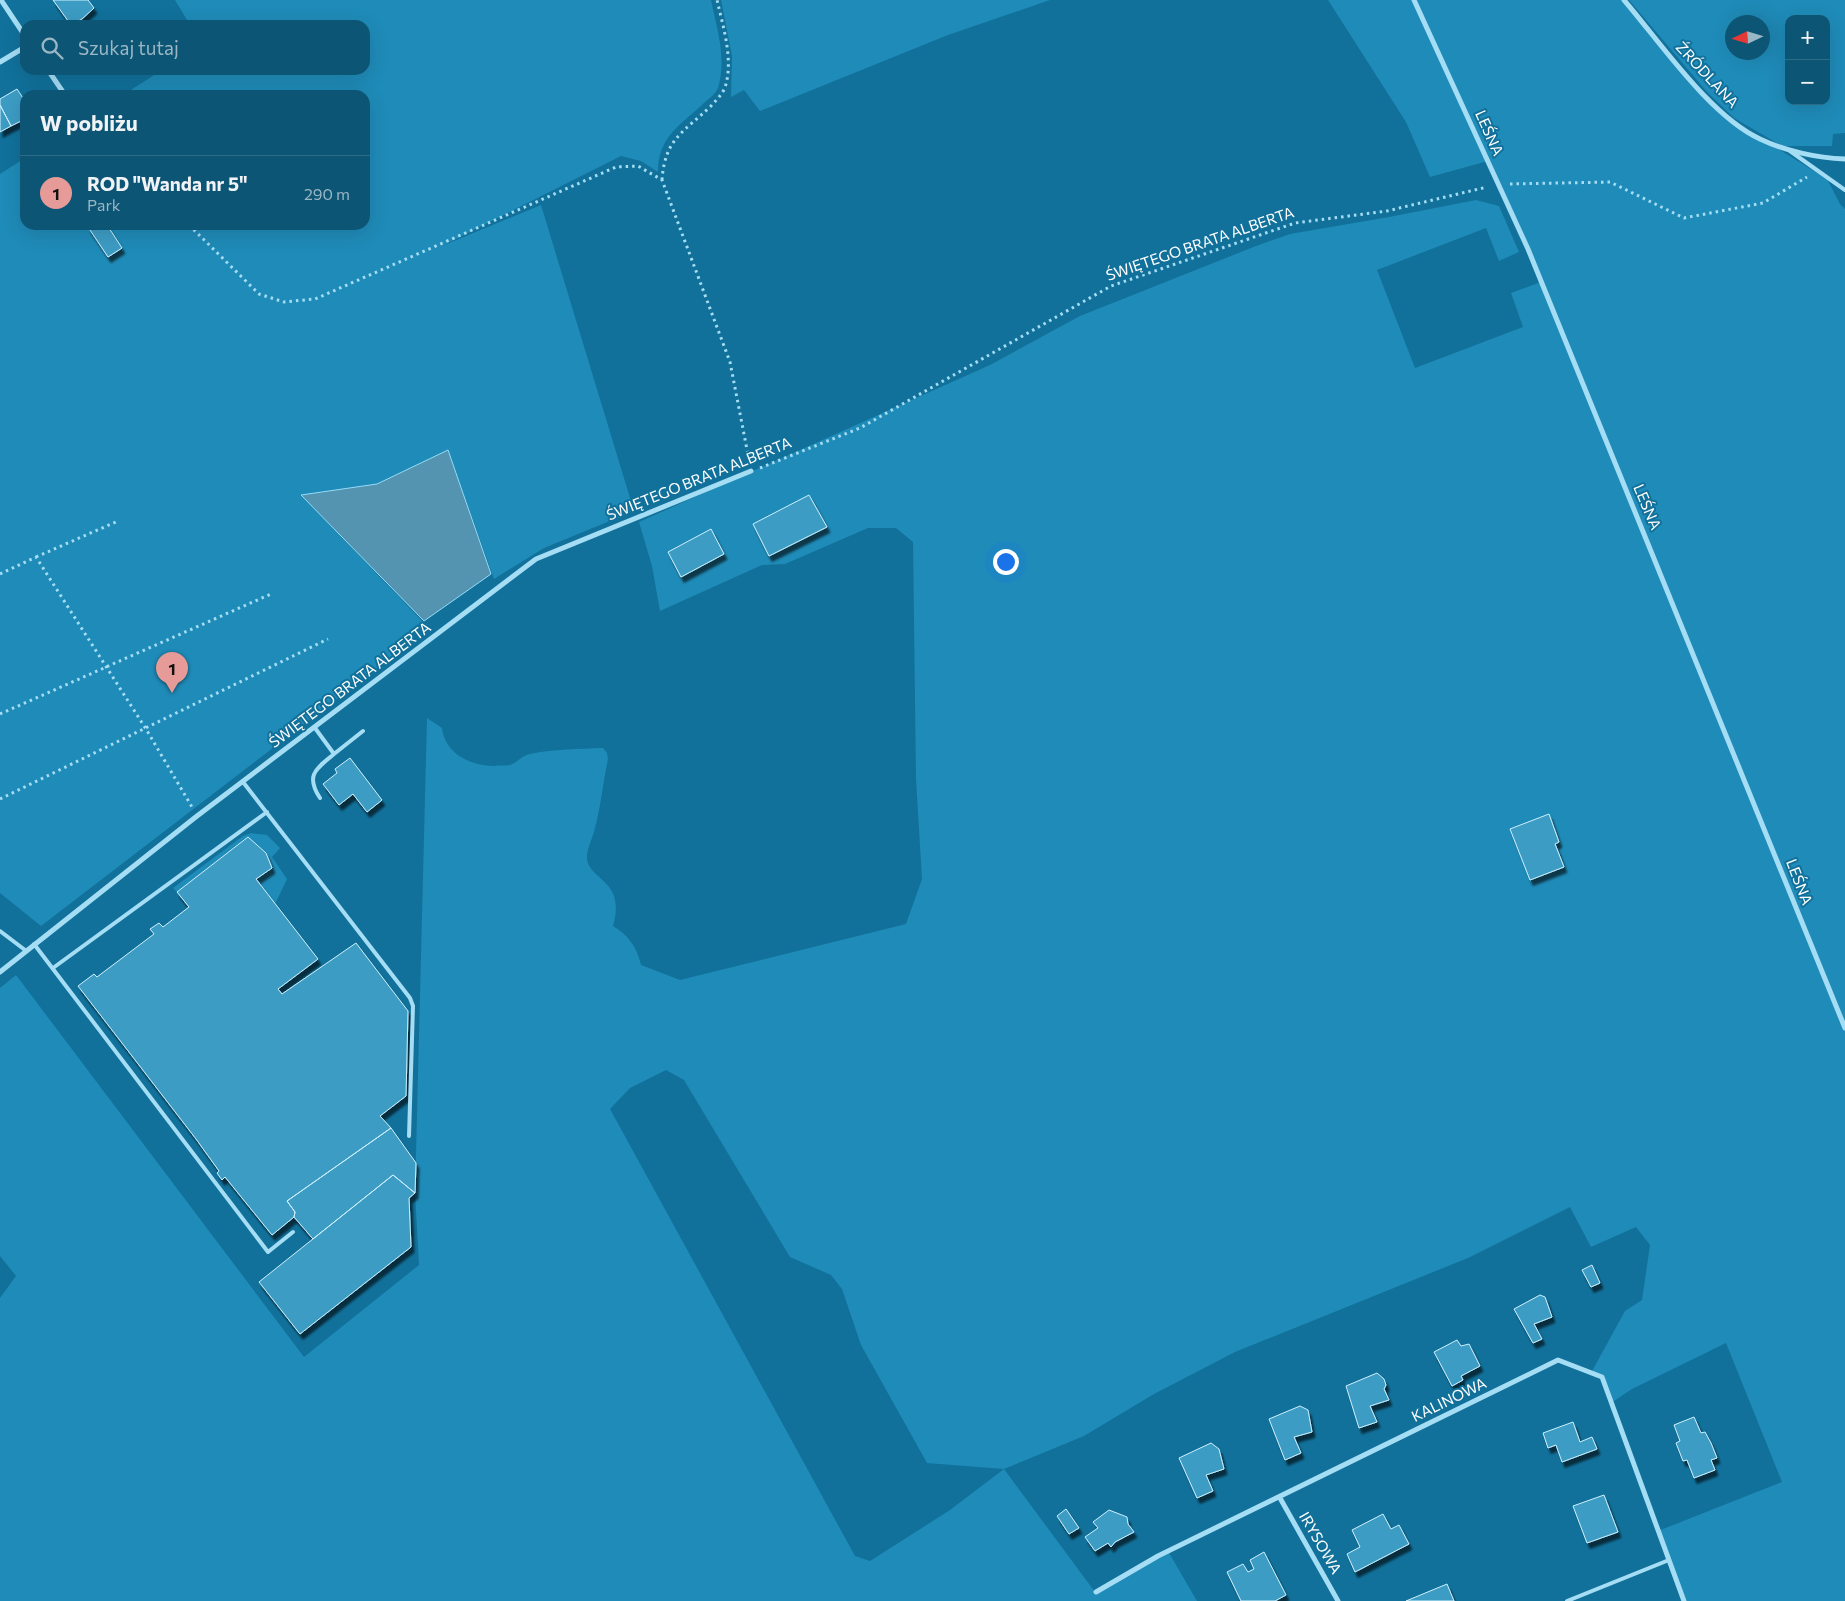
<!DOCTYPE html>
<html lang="pl">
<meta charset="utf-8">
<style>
:root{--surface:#0d5574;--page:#1b5e7c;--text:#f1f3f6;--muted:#9ab7c5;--line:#2d6b86;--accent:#e69b98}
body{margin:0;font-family:Commissioner,sans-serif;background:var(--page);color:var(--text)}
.controls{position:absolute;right:15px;top:15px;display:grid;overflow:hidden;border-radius:10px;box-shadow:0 5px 20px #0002}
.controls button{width:45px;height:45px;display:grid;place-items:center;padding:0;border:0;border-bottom:1px solid var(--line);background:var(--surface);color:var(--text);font:25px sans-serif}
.compass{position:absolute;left:1725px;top:15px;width:45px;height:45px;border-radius:50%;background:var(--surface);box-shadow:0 5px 20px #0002;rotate:266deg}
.you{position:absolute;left:1005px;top:561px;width:18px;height:18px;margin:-12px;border:4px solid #fff;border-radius:50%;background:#1a73e8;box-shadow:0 0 0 8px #1a73e833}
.badge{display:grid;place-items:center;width:32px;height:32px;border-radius:50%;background:var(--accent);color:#111;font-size:16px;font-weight:700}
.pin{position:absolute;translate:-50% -41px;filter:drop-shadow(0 1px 2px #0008)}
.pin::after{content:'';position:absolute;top:26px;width:18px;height:15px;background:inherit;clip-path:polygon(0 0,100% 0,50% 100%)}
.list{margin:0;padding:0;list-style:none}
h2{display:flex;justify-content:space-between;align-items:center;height:65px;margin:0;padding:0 20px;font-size:21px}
h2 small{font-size:16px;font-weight:400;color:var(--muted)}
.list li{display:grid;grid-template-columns:32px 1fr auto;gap:15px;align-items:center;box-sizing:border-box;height:75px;padding:0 20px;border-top:1px solid var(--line)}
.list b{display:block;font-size:19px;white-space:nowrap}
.list p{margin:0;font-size:16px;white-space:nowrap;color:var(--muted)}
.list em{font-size:16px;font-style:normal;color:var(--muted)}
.icon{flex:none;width:28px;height:28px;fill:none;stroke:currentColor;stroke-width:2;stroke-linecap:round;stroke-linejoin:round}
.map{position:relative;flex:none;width:1845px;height:1601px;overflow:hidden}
.search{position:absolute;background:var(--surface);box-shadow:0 5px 20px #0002;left:20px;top:20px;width:350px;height:55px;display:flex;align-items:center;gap:12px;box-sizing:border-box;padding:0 18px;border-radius:15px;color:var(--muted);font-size:19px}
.panel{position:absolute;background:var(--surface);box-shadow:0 5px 20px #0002;left:20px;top:90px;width:350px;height:140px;border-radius:15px}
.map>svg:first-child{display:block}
.green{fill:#1f8bb8;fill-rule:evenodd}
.water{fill:#5494b1;stroke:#96dcf8}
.building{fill:#3e9cc4;stroke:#cdf0fe;filter:url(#shadow)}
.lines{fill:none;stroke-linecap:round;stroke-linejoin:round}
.path{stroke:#a4ddf4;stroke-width:3;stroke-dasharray:2.5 4;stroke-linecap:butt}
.lane{stroke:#a4ddf4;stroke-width:4}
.street{stroke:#a4ddf4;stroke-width:5}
.labels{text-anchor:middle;stroke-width:4;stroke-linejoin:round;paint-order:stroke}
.street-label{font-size:15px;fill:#fff;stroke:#11719b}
</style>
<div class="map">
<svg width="1845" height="1601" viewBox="0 0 1845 1601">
<defs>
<filter id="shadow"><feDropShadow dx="3" dy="5.5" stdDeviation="1" flood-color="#0009"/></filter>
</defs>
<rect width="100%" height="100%" fill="#11719b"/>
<path class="green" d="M175,0H711C717,29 727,59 718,88C716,93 710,98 705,102C681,125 658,136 658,172L641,161L621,156L442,246L541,205L634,511L544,548L494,579L448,450L377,484L301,495L426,625L395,643L396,652L381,665L41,926L0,893V174L25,158V225H365V95H123L162,70H365V25H190Z
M721,0H1050L948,35L760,111L744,90L731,97L732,56Z
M1328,0H1624L1702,93L1730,119L1827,179L1840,204L1845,209V1601H1684L1658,1531L1782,1482L1726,1343L1632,1389L1611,1403L1602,1377L1591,1373L1625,1311L1642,1300L1650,1245L1636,1227L1591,1247L1570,1207L1468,1258L1235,1352L1154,1394L1084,1436L1004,1469L1095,1592L1168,1551L1197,1601H0V1298L16,1276L0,1256V988L16,975L304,1357L419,1265L415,1193L427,718L442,728C445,754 471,766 495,766C500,765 506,766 510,765C518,762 523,755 530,754C554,749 579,749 603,748L607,753L608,759C603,782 601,806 595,828C593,837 588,846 587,855C585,881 627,877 613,926C628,935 637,947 641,965L680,980L906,924L922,879L916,779L913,542L896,528H868L785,564L762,565L660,611L652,566L639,522L990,365L1080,316L1256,246L1290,234L1389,217L1476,200L1499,206L1519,252L1499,261L1486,228L1377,270L1415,368L1523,327L1511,293L1541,282L1488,161L1430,177L1406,122ZM666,1070L684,1080L790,1257L831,1275L842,1289L861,1345L927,1463L1004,1469L950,1510L870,1561L855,1556L610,1109L630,1088Z
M1629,0H1845V133L1833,134L1832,146H1782L1734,118L1707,92ZM1789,19H1826V101H1789ZM1732,22H1762V52H1732Z
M251,833L267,835L280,848L272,857L287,879L275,904L256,879L272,868L267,853L248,837L177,892L173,888L243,836Z"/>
<path class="water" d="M448,450L491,574L424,621L301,495L377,484Z"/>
<path class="building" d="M53,0H88L94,8L82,19L71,25Z
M17,89L25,101V119L11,126L0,105V99Z
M0,105L11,126L0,132Z
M91,225H107L122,248L108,257L88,227Z
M809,495L827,527L769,556L753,524Z
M711,529L724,554L681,577L668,552Z
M350,758L382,800L367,812L353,794L339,805L323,784L337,773L335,769Z
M1549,814L1559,842L1555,844L1564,867L1530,880L1510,829Z
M248,837L266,853L272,868L256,879L318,959L278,989L282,994L356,943L408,1011L406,1096L380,1116L391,1128L287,1201L295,1212L294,1217L272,1235L225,1177L222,1180L217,1173L219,1171L196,1139L78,986L94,974L97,977L154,934L150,929L159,923L163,927L189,907L177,892Z
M391,1128L416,1163L415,1193L393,1175L313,1239L294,1217L295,1212L287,1201Z
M393,1175L415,1193L409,1198L411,1247L300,1334L259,1282Z
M1592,1265L1600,1283L1591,1287L1582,1270Z
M1540,1295L1545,1297L1552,1317L1534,1324L1542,1339L1533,1343L1514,1309Z
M1457,1340L1461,1346L1469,1344L1480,1366L1461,1376L1463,1380L1452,1386L1434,1352Z
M1377,1373L1384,1379L1386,1385L1384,1389L1389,1400L1370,1406L1377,1422L1359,1428L1346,1386Z
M1300,1406L1308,1410L1312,1432L1294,1437L1301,1453L1285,1460L1269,1419Z
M1694,1417L1701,1433L1705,1432L1711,1443L1717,1458L1711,1460L1715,1470L1694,1478L1687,1460L1683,1461L1676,1443L1680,1441L1674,1425Z
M1573,1422L1580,1442L1592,1437L1597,1449L1562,1462L1556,1445L1548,1448L1543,1433Z
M1211,1443L1219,1449L1224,1469L1206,1475L1213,1491L1197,1498L1179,1458Z
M1604,1495L1618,1532L1587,1543L1573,1506Z
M1066,1509L1079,1528L1069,1534L1057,1516Z
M1109,1510L1127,1517L1128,1524L1134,1532L1115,1542L1111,1547L1108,1543L1095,1551L1085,1537L1098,1528L1093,1522Z
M1383,1514L1391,1529L1399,1525L1409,1544L1355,1572L1347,1554L1360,1547L1352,1530Z
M1264,1552L1286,1595L1275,1601H1241L1227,1572L1243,1564L1248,1572L1254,1569L1250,1560Z
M1447,1584L1454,1601H1406Z"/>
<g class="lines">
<path class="path" d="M662,180C665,138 684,132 711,106C717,99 724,93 726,84C733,58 723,26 717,0
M1510,184L1610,182L1684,218L1763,203L1807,177
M189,225L259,294L284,302L315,299L616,167L638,166L662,180L730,362L749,460
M760,468L860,428L1111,286L1295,223L1387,211L1487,187
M36,557L118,521
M0,574L36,557L146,729L192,807
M0,714L271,594
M0,799L328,639"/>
<path class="lane" d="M1790,151L1845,190
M315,728L334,754L363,731
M243,782L410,998L413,1006L409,1136
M320,798C305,775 316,769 334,754
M0,931L25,950
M34,944L268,1252L293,1232
M53,968L267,812
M1567,1601L1669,1560"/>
<path class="street" d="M1,0L25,36
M1414,0L1528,249L1845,1028
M1624,0C1660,42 1710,116 1760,139C1785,151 1817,158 1845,159
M0,62L25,47
M48,70L65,95
M0,972L197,816L536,559L751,471
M1280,1498L1338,1601
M1096,1592L1158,1556L1558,1360L1602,1377L1684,1601"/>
</g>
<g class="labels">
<g class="street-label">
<text transform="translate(1707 75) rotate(47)" y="5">ŹRÓDLANA</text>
<text transform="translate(1489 133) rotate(66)" y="5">LEŚNA</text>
<text transform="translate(1200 244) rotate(-19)" y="5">ŚWIĘTEGO BRATA ALBERTA</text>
<text transform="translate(699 479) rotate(-22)" y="5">ŚWIĘTEGO BRATA ALBERTA</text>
<text transform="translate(1647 507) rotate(67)" y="5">LEŚNA</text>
<text transform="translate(350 685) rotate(-37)" y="5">ŚWIĘTEGO BRATA ALBERTA</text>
<text transform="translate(1799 882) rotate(69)" y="5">LEŚNA</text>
<text transform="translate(1449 1400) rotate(-26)" y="5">KALINOWA</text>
<text transform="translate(1320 1543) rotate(60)" y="5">IRYSOWA</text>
</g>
</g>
</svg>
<div class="controls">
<button>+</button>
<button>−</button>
</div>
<svg class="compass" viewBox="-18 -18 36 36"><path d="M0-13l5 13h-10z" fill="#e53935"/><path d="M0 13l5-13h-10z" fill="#9ab7c5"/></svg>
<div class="you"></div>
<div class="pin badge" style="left:172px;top:693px">1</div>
<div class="search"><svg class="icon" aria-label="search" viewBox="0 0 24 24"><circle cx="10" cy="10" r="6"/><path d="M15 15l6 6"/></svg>Szukaj tutaj</div>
<section class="panel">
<h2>W pobliżu<small></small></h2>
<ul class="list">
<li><span class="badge">1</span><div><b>ROD &quot;Wanda nr 5&quot;</b><p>Park</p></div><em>290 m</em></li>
</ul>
</section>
</div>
